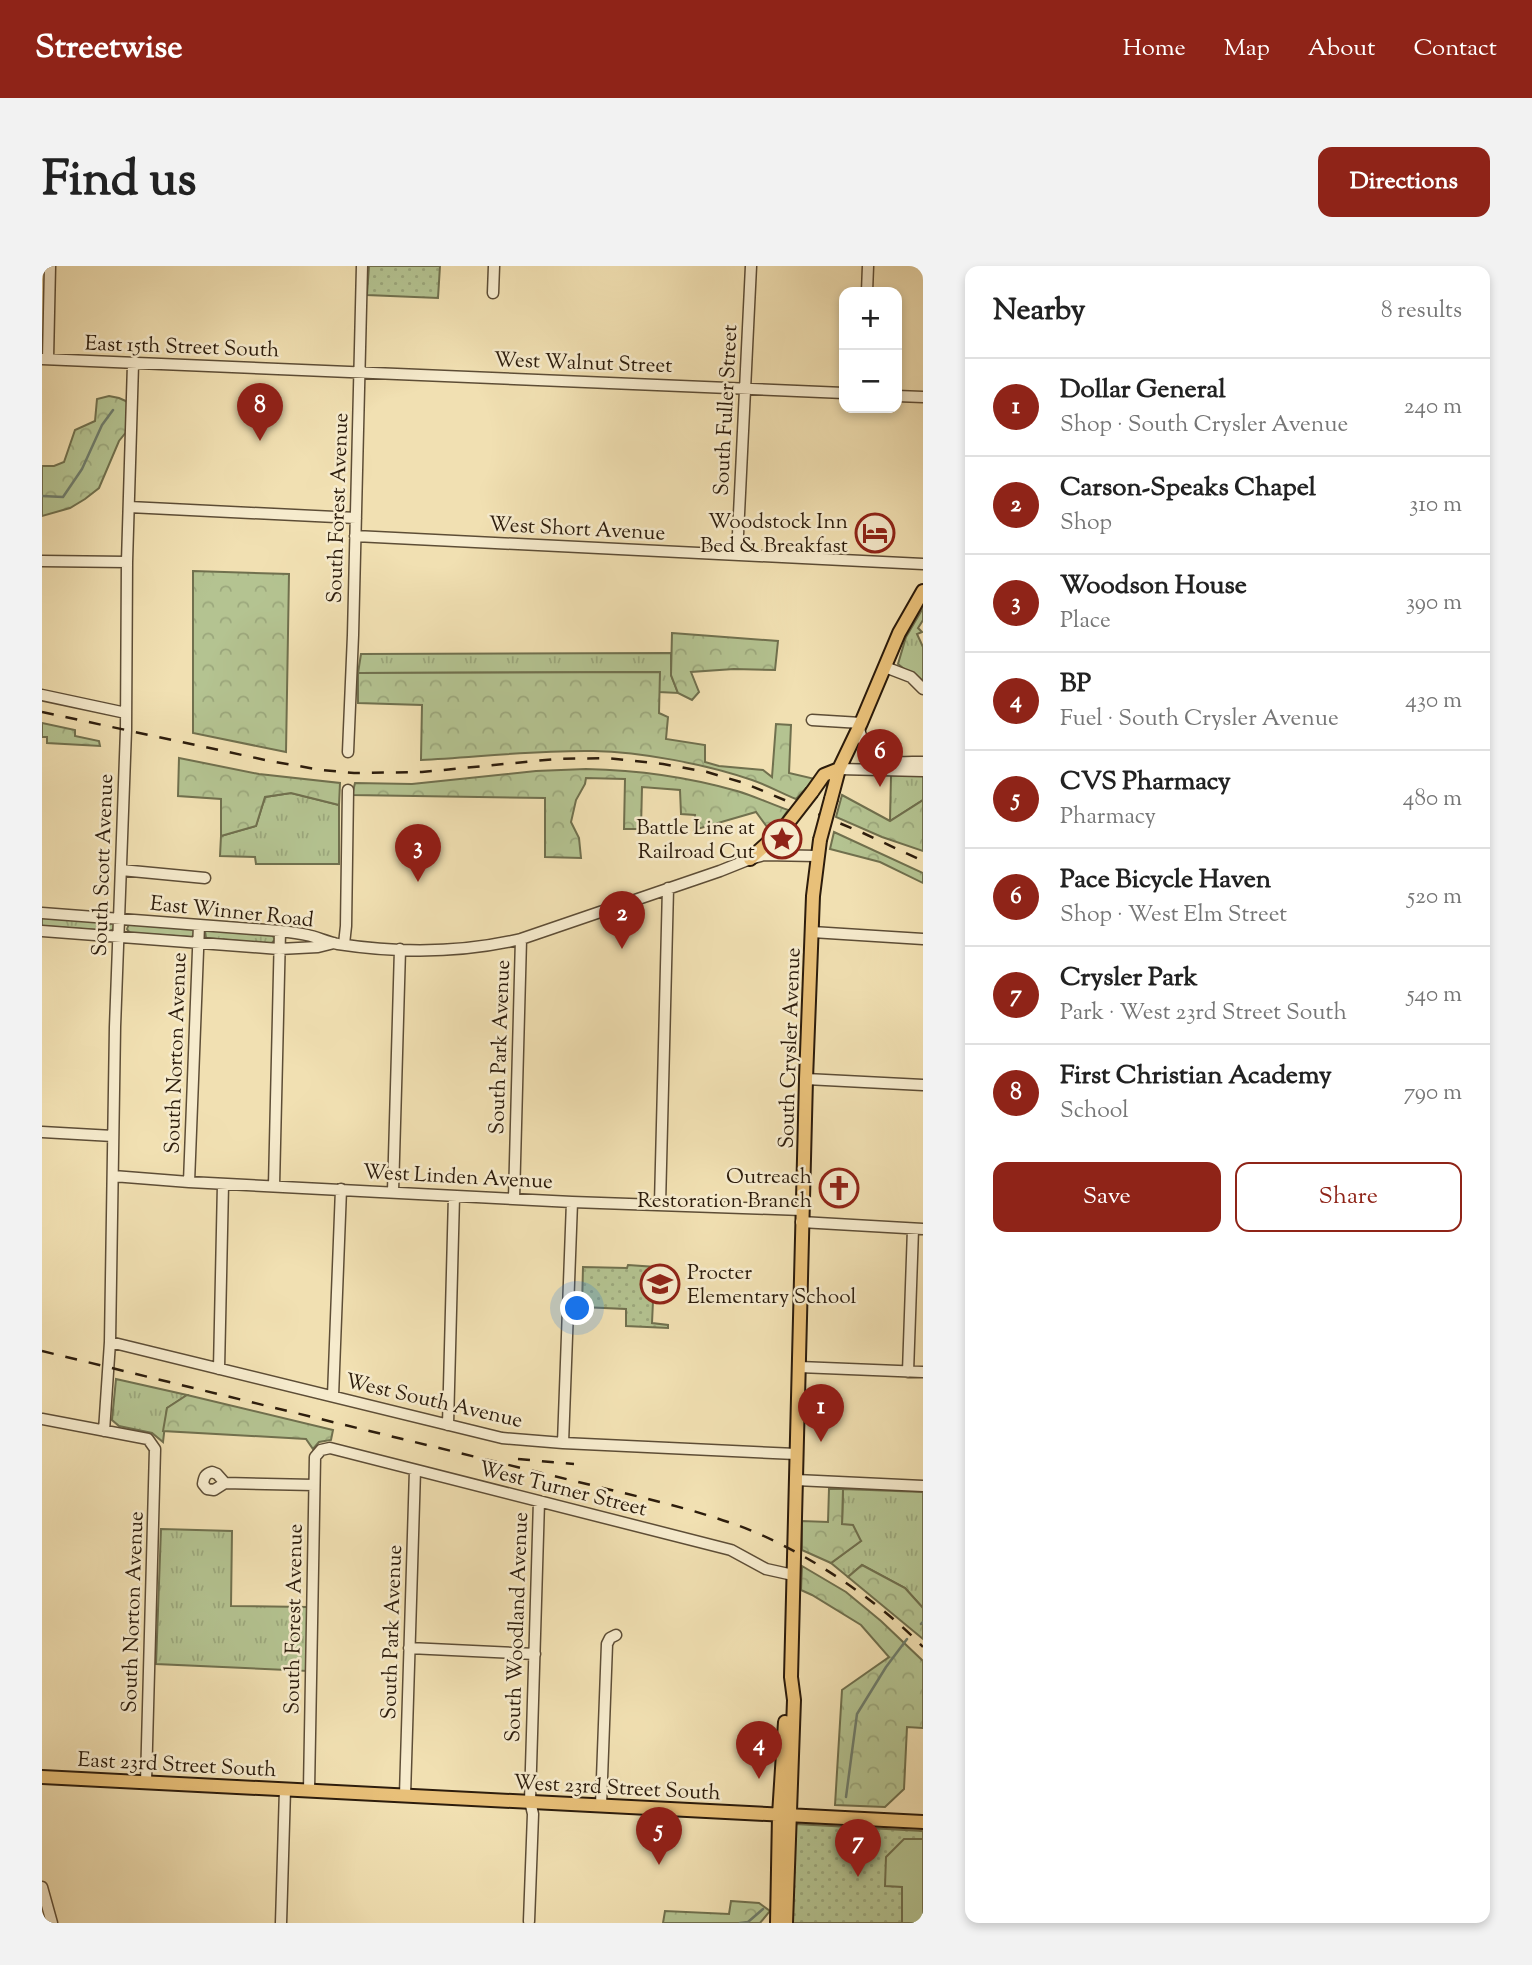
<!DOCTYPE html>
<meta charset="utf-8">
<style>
:root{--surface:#fff;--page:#f2f2f2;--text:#222;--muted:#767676;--line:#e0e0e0;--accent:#8f2418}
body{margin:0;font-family:"Sorts Mill Goudy",serif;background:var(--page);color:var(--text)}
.controls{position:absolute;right:21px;top:21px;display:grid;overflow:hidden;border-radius:14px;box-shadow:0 4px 10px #0003}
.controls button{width:63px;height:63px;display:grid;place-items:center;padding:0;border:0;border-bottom:2px solid var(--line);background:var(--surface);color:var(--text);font:35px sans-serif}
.you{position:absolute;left:536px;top:1043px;width:24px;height:24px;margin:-18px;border:5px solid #fff;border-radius:50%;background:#1a73e8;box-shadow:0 0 0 10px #1a73e833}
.badge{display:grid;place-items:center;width:46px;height:46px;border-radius:50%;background:var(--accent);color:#fff;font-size:23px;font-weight:700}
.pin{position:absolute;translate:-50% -58px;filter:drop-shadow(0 2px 4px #0008)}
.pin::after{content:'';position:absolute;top:37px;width:24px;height:21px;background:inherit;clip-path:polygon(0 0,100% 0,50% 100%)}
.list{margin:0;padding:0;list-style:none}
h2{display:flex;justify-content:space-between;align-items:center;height:91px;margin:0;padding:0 28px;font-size:30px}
h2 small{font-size:23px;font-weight:400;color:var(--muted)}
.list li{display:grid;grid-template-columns:46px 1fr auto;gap:21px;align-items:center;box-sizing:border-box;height:98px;padding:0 28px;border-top:2px solid var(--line)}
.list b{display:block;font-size:26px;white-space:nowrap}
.list p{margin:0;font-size:23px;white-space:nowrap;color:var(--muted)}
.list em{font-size:23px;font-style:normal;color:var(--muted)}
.actions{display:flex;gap:14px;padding:21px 28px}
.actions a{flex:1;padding:16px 0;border:2px solid var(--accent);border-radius:14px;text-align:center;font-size:24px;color:var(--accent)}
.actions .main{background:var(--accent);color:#fff}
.map{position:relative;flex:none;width:881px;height:1657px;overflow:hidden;border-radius:14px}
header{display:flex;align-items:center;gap:42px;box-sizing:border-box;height:98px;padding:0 35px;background:var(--accent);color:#fff}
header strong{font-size:33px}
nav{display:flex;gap:38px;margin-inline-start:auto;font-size:24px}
.intro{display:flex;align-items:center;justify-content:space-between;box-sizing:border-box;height:168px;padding:0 42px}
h1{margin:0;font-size:49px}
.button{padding:18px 32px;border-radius:14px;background:var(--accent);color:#fff;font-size:24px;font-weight:700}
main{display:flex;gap:42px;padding:0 42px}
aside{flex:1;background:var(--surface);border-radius:14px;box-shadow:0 4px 10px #0003}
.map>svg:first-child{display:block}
.grass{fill:url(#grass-tufts);stroke:#70704e;stroke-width:2}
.forest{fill:url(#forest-crowns);stroke:#70704e;stroke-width:2}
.park{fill:url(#park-dots);stroke:#70704e;stroke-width:2}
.pitch{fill:#b4c391;stroke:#70704e;stroke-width:2}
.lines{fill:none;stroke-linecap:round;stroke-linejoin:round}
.stream{stroke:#6f7d6c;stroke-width:2.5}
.minor-casing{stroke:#5d4d36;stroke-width:13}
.major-casing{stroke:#2c1c0c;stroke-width:16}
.minor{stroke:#f6ebcd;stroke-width:10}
.major{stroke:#e8c079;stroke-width:12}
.rail{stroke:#2c1c0c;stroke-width:2.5;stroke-dasharray:12 12;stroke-linecap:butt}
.major-bridge-casing{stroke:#2c1c0c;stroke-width:16;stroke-linecap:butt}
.major-bridge{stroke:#e8c079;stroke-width:12}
.labels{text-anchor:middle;stroke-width:5;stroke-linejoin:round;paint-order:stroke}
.street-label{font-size:21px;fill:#2c1c0c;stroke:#f6ebcd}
.poi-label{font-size:21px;fill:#2c1c0c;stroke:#f6ebcd;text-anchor:end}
</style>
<header>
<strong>Streetwise</strong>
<nav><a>Home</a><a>Map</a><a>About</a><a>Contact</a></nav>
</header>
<div class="intro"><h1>Find us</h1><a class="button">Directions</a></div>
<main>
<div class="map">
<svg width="881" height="1657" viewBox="0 0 881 1657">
<defs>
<pattern id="grass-tufts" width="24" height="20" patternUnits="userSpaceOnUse" patternTransform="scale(1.75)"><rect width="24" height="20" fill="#b4c391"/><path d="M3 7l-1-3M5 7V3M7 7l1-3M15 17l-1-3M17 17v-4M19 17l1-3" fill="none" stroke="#9ba77c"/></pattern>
<pattern id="forest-crowns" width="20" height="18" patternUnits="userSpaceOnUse" patternTransform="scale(1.75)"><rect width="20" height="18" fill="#b4c391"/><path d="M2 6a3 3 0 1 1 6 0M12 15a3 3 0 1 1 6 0" fill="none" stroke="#9ba77c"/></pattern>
<pattern id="park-dots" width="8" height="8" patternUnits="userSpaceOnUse" patternTransform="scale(1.75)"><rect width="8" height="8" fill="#b4c391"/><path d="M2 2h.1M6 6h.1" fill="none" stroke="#9ba77c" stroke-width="1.8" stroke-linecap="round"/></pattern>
</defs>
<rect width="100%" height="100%" fill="#f1e0b2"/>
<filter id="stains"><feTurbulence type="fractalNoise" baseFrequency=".00286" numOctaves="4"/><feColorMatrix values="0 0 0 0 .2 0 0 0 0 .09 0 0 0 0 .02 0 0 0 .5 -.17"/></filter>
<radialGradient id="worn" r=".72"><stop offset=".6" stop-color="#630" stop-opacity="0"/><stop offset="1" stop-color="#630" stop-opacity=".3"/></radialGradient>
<path class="grass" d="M881,342V354L876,362L880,366L875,368L881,381V418L856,398L864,371Z
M629,387V409L636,427L617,426V406L316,407L319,388Z
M849,509H881V534L848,555Z
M249,527L297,539V598H214L213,591L178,590L179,570L214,560L223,531Z
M0,650L71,656L74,662L68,665L0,660Z
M87,658L150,662L153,664L152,670L149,671L88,667L85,663Z
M165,664L229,668L233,673L229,678L164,672L163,665Z
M74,1113L145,1129L125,1142L121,1176L110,1167L77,1160L70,1154Z
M801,1223L881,1226V1342L863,1322L820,1299L806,1311L789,1297L819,1275L800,1259Z
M119,1263L190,1265L189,1340L265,1341L266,1405L114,1398Z"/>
<path class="forest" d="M67,130L77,132L86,136L85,165L77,175L57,222L43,233L28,242L0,250V200H12L22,196L33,164L53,155L55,133Z
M151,305L247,308L244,486L151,467Z
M630,367L736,375L733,404L692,403L649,406L657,426L650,434L636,427L629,409Z
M618,406L617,447L626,451L624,473L663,479V496L677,500L721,504L730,511L734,458L749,459L747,507L773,513L754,533C739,527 725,519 710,514C663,498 600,486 551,485C494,484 436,491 379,494L380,439L316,437V407Z
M0,457L33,464V470L57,475L58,480L5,477V471H0Z
M137,492L217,508L298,517L297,539L249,527L223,531L214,560L179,570V533L136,530Z
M544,503C595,504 646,511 695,525C712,530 729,538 746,544L738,556L728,565L714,546L652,564L653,549L639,548L638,524L600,521L599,563H582L583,513L544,512L543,518L534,534L529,556L537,572L539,592L503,591V532L310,529L313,517L370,518L494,505Z
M800,529L848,555L881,534V585L840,571L794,551Z
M792,566L881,607V617L838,596L788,583Z
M145,1129L291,1164L289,1174L277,1176L271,1183L264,1173L121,1165L125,1142Z
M787,1223H801L800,1258L811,1259L819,1275L789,1297L760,1284V1255L786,1256Z
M820,1299L863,1322L881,1342V1373L806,1311Z
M760,1300L804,1326L839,1355L881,1395V1462L865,1461L862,1523L843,1541L793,1539L800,1424L847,1391L819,1359L770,1329L759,1324Z
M689,1635L717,1637L728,1645L718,1657H621L623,1645L687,1648Z"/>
<path class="park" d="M327,0H398L396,32L325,29Z
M586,999L614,1001V1013H612L610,1057L626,1059V1062L584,1060V1043L540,1041L541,1001L585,1002Z
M753,1558L881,1565V1657H749Z"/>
<path class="pitch" d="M862,1573H881V1657H860V1621L843,1620L844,1591Z"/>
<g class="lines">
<path class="stream" d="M0,230L21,231L40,203L60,159L71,144
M879,1358L881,1356
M804,1531L815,1448L844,1401L865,1373
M698,1657L706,1656L721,1643"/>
<defs>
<path id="minor" d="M825,26L826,0
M451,27L452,0
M0,93L802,127
M6,93L8,0
M855,130L881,131
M87,241L314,252
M313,270L881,298
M695,289L709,0
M0,295L85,296
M843,401L869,411L881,423
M0,429L84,447
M770,454L819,457
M817,463C827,501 848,496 881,496
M306,486L311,369L320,0
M797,503L881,505
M79,604L163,612
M0,647L238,665C247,666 256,667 265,669C275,671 285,676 296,678C355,687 420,687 479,673L678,605L708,593L722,589L775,590
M0,665L237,683L276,681L292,677
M770,666L881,673
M302,678L304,660L306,524
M764,813L881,819
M0,866L71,870
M71,910L147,916L530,936L760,944
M147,916L157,659
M232,920L238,665
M351,926L358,683
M472,933L479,673
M618,938L626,622
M759,956L881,963
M68,1076L460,1172L521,1177L754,1188
M757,1101L881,1106
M177,1103L181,918
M866,1106L871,963
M291,1130L299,923
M0,1153L106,1173L113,1183L104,1516
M406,1159L412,930
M62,1165L68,1076L73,761L84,464L85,296L91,98
M521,1177L530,936
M754,1214L881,1220
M183,1217L172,1224L165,1223L161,1218C162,1211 163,1208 170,1206L175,1208L183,1217L272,1219
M367,1382L493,1388
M267,1524L273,1191L279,1184L288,1182L689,1284L724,1303L751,1309
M363,1529L373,1204
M559,1539L565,1378L568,1372L574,1369
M0,1621L10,1657
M487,1655L491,1548L488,1535L497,1235
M239,1657L243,1523"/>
<path id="major" d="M770,526L782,509L797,503
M789,533L797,503L819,457L857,367L881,325
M708,593L742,562
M0,1511L881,1556
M735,1657L737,1549L743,1456
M744,1657L752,1434L749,1411L764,813L771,630L778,574"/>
</defs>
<use href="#minor" class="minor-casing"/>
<use href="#major" class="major-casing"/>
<use href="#minor" class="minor"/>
<use href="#major" class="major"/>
<path class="rail" d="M0,446L228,495L279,504L312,507L380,506L514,493L565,492L621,498L665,506L702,517L821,567L881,595
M0,1085L565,1223C607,1233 649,1243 689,1257C754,1279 833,1331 881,1381
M476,1193L532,1198"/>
<defs>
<path id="major-bridge" d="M742,562L770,526
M778,574L789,533"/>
</defs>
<use href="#major-bridge" class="major-bridge-casing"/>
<use href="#major-bridge" class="major-bridge"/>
</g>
<defs>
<symbol id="hotel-ring" viewBox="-11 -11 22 22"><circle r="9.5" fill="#f6ebcd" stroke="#8f2418" stroke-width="1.5"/><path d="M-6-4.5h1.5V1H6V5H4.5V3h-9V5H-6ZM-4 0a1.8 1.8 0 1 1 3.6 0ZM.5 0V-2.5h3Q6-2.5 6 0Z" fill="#8f2418"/></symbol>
<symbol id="sight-ring" viewBox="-11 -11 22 22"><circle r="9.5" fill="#f6ebcd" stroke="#8f2418" stroke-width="1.5"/><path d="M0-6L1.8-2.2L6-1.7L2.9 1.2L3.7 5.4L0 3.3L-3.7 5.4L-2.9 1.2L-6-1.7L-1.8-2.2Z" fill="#8f2418"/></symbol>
<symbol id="church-ring" viewBox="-11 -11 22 22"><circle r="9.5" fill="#f6ebcd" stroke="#8f2418" stroke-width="1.5"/><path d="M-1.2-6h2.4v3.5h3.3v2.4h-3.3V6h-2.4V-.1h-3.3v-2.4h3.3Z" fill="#8f2418"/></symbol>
<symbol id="school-ring" viewBox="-11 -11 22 22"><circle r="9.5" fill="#f6ebcd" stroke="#8f2418" stroke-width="1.5"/><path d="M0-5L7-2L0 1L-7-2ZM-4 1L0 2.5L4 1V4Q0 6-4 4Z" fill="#8f2418"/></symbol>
</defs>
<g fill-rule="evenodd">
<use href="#hotel-ring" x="811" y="245" width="44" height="44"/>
<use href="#sight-ring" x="718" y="551" width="44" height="44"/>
<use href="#church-ring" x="775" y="900" width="44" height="44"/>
<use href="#school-ring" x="596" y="996" width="44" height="44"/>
</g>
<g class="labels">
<g class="street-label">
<text transform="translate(140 80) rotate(2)" y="7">East 15th Street South</text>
<text transform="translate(541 96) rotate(2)" y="7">West Walnut Street</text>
<text transform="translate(683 144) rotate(-87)" y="7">South Fuller Street</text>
<text transform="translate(295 242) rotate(-88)" y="7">South Forest Avenue</text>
<text transform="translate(535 262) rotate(3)" y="7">West Short Avenue</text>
<text transform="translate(60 599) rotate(-88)" y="7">South Scott Avenue</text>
<text transform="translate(190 645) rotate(6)" y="7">East Winner Road</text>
<text transform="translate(457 781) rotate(-88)" y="7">South Park Avenue</text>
<text transform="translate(747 782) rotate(-88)" y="7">South Crysler Avenue</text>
<text transform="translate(133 787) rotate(-88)" y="7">South Norton Avenue</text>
<text transform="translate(416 910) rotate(3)" y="7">West Linden Avenue</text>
<text transform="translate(392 1134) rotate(13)" y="7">West South Avenue</text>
<text transform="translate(521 1222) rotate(14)" y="7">West Turner Street</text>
<text transform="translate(90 1346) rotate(-88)" y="7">South Norton Avenue</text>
<text transform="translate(251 1353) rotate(-89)" y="7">South Forest Avenue</text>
<text transform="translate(474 1361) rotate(-88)" y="7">South Woodland Avenue</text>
<text transform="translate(349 1366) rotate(-88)" y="7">South Park Avenue</text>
<text transform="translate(135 1498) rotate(3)" y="7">East 23rd Street South</text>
<text transform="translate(575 1521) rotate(3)" y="7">West 23rd Street South</text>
</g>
<g class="poi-label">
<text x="806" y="262">Woodstock Inn<tspan x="806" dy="24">Bed &amp; Breakfast</tspan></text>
<text x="713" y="568">Battle Line at<tspan x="713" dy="24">Railroad Cut</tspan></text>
<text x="770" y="917">Outreach<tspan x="770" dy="24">Restoration Branch</tspan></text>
<text x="645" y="1013" text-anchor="start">Procter<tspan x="645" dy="24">Elementary School</tspan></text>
</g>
</g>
<rect width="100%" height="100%" filter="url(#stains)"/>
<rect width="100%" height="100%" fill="url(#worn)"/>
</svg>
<div class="controls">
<button>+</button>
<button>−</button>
</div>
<div class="you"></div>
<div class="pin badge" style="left:779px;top:1176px">1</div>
<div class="pin badge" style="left:580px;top:683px">2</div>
<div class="pin badge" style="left:376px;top:616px">3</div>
<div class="pin badge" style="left:717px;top:1513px">4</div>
<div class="pin badge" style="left:617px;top:1599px">5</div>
<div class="pin badge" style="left:838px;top:521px">6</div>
<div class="pin badge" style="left:816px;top:1611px">7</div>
<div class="pin badge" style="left:218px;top:175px">8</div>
</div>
<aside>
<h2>Nearby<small>8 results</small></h2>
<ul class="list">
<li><span class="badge">1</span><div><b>Dollar General</b><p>Shop · South Crysler Avenue</p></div><em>240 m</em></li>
<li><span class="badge">2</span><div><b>Carson-Speaks Chapel</b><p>Shop</p></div><em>310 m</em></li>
<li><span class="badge">3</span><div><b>Woodson House</b><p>Place</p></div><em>390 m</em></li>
<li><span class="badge">4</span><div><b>BP</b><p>Fuel · South Crysler Avenue</p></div><em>430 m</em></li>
<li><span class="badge">5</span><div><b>CVS Pharmacy</b><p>Pharmacy</p></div><em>480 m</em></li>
<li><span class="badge">6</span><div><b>Pace Bicycle Haven</b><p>Shop · West Elm Street</p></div><em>520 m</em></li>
<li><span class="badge">7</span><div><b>Crysler Park</b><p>Park · West 23rd Street South</p></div><em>540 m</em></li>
<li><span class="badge">8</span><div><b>First Christian Academy</b><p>School</p></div><em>790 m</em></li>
</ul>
<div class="actions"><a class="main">Save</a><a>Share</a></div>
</aside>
</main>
